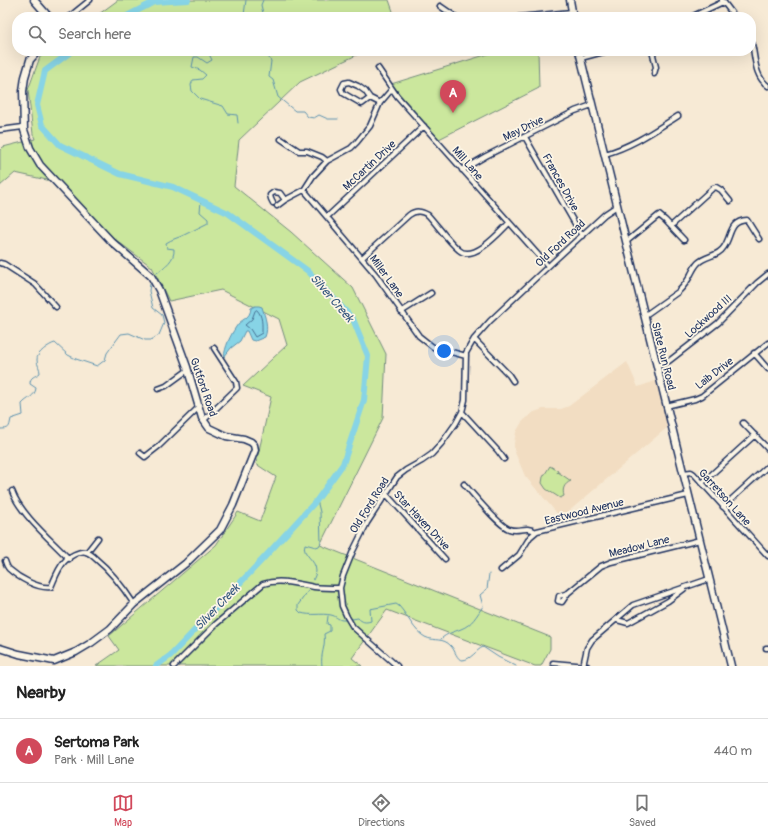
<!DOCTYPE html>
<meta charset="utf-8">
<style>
:root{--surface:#fff;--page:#f6f6f6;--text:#222;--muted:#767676;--line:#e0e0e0;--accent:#d1495b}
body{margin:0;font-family:Pangolin,sans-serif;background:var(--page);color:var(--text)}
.you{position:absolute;left:444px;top:351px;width:14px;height:14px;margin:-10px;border:3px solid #fff;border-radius:50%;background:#1a73e8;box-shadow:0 0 0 6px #1a73e833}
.badge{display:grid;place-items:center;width:26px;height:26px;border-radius:50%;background:var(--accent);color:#fff;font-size:13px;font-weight:700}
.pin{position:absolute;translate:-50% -33px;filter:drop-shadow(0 1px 2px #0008)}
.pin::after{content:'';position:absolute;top:21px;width:14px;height:12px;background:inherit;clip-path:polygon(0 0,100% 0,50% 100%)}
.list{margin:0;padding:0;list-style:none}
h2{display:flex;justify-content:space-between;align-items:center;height:52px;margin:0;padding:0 16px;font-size:17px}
h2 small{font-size:13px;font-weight:400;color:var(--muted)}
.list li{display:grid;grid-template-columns:26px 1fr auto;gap:12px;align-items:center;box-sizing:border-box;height:64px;padding:0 16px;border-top:1px solid var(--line)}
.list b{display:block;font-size:15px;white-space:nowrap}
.list p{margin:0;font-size:13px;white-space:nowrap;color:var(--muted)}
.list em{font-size:13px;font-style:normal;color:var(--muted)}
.icon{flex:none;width:22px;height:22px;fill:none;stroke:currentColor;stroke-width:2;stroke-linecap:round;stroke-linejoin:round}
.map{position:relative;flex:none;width:768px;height:666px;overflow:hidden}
.search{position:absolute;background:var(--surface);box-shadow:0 4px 16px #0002;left:12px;right:12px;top:12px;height:44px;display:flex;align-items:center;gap:10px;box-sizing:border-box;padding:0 14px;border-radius:16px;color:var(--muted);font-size:15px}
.sheet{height:116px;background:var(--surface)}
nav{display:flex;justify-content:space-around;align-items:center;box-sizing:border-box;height:56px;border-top:1px solid var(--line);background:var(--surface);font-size:11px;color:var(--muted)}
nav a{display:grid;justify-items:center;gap:2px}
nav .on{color:var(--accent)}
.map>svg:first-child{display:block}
.built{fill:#f2ddc2}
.green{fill:#cbe79d;stroke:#738b7e}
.water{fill:#87d4e6;stroke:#5c92b0}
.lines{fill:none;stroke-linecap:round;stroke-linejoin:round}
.shore{stroke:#467194;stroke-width:1}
.stream{stroke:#5c92b0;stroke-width:1}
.river{stroke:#87d4e6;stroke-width:6}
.street-casing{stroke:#1b2f5e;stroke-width:7}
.secondary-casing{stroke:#1b2f5e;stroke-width:9}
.street{stroke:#fcf5e5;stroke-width:4}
.secondary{stroke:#fcf5e5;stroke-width:6}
.labels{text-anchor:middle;stroke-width:3.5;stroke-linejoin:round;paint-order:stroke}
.street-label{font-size:11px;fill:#1b2f5e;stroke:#fcf5e5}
.water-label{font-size:12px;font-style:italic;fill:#365880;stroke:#fcf5e5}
</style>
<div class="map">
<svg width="768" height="666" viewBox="0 0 768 666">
<rect width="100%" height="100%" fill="#f7ead5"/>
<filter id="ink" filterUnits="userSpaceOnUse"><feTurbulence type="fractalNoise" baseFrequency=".025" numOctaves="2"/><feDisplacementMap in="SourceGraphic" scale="8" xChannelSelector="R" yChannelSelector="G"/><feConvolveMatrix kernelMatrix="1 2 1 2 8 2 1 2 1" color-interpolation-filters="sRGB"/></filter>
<g filter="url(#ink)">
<path class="built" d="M627,362L638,387L658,380L669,426L561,518L525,476L514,450V443L516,432L522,422L534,412L543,409H561L569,406Z"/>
<path class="green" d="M118,0H389L395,17H95Z
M49,51H365L300,82L239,140L234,186L291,232L353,288L386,354L383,418L320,545L550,637V649L541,666H535L387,610L352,658L362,666H96L119,650L109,636L216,545L238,512L260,521L276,477L256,464L271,397L243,386L287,345L279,319L221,290L169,301L152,267L116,240L56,182L15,173L0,186V150L3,147L35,139L33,134L28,90L40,57Z
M498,51H538L539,88L439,139L391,84Z
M550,466L558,471L557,473L558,472L571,481C564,484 562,489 564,496L560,498L546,489L542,483L543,477Z"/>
<path class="water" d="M255,306H259L262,307C265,317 269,327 265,337L255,341L251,340L247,331H245L240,341L231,348L224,357C225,347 230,336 236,327C241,318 250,320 251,308Z"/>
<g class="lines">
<path class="shore" d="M257,310C263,316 262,325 262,333L255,337L250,329L245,325L252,319L255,311Z"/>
<path class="stream" d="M263,0L261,5L264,17
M232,17L235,15H244L246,0
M211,51L209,54L212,60L207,63L198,57H194L192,67L200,70L206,75L202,79L193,80L191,85L192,91L200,99L223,106L228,114L237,115L238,123
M266,51L265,52L271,61L269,77L273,80L278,97L295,111H303L308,117L314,118L319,115L328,119H338
M157,273C165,266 175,260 174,249L167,248L166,243C172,239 178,238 184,235C192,231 200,227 208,223V219L200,212L201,201
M0,429C10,429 9,428 11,419L23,415L22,404C27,398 35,397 36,388L30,384C30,376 35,377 40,373C40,368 37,365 37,360C36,353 50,344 55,343L68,355L76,359L97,366L105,360L107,353L121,334L129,333L145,340H151L159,335L164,323L162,315L153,308L149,291L150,284
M313,580C314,578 316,574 316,571C316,559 301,555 305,544L316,547L319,546L321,543L320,512L317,500
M308,591L298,605V610L301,613C311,616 321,613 331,615C337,616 338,621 345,620
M352,619L358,618C362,622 365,623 371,621L370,609L396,604L399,606C408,616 414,631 425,637C435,642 443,637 451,646C455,650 457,660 462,660C471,660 476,650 483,647L498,657L516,666
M441,639C447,633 454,632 461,629C472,625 477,615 483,606L480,595L487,589L489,574
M322,666C320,653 326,648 324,634L330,631V625L327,624L328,616"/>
<path class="river" d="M125,17L154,2L188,0
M72,51L45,71L37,105L42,125L60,145L120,174L173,187L228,213L308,271L353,319L368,356L364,400L343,464L317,500L262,560L171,655L156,666"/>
<defs>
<path id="street" d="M722,0L735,17
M440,6L456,17
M69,17L90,0
M519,17L572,12
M691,17L723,2
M751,40C756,56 753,75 768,86
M652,51L656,67L654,74
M581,58L607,51
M378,68L397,96L548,266
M370,98L362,104L343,93L341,89L344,83L349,82L358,86L365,91L370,98L380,103
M0,130L23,127
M525,137L582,236
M281,139L299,151H307L322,157L327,161
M605,154C633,146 654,131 678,116
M462,170L486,156L575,111L592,105
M304,190L376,275L419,336L433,347L466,356
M273,203L271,199L270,195L274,192L280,193L285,200
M277,206L285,200L304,190L313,176L327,161L351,148L357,142L370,126L380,103L392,89
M327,217L424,126
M671,226L713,188L716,187L721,190L730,201
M626,242L659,215L665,220L684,240
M362,258L409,215C416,210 421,211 428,215C438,226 448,241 459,250C473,263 500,232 509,223
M0,263L4,264L35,284L56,307
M401,312L431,293
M644,316L678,292C683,287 688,281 691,274C693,270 695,266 698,263C706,255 718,257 724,247C732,235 729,221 747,220L759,239
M474,339L509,375L513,381
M754,353L768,369
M657,366L669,361L718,323L757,283L768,274
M158,389L166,386L188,370
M666,406L695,399L702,396L768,343
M462,412L498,451L504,459
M204,420L237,388L236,382L214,348
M743,423L768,449
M140,453L145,457L159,446L199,407
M683,473L691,472L694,474L768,556
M702,483L755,435
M464,484C474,495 498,525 509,529C519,533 525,525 536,532
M12,491C20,514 52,541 69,559
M386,494L445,559
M723,507L768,466
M87,552L98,538
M5,561C6,564 7,567 9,569C19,578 38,589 51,587C55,578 58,569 64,562C68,557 80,550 86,552C90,553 93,556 96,559C112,572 123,587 134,604
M501,570L519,555L530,537L537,531L688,495
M568,593L601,566L611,562L700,540
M568,593L562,602L558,601L559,596Z
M617,620L628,623L668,601L684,589
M766,648H768
M553,663L587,666
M174,666L216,624L263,584C280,578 298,584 314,587C323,588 332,588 340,588
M397,666L353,627L347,617L342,606L340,588L343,576L353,551L367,523L397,477L406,470L422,461L432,454L441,444L456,423L462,412L465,400L466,353L474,339L490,321L555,260L605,214L617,206
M583,666L587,648L592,640L633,605L709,579"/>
<path id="secondary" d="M34,0L49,17
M570,0L573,17
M579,51L731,666
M0,648L19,654L54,661L76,652L91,643L110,629L134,604L186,563L220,530L233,505L255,450L254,445L251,442L244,439L226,436L209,428L202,418L187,367L159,290L151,276L112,242L40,165L30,148L24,130L23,91L25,77L30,60L38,51"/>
</defs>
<use href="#street" class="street-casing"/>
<use href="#secondary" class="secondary-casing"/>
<use href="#street" class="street"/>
<use href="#secondary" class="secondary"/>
</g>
</g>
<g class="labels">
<g class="street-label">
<text transform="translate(523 128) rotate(-26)" y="4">May Drive</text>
<text transform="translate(468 163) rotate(49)" y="4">Mill Lane</text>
<text transform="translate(369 165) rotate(-43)" y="4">McCartin Drive</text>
<text transform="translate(561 182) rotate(61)" y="4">Frances Drive</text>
<text transform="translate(560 243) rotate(-43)" y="4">Old Ford Road</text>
<text transform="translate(387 276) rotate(54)" y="4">Miller Lane</text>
<text transform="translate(708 316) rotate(-42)" y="4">Lockwood III</text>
<text transform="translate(664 356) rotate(76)" y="4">Slate Run Road</text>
<text transform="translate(714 373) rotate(-38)" y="4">Laib Drive</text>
<text transform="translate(204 387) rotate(71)" y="4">Gutford Road</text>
<text transform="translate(725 497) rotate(48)" y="4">Garretson Lane</text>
<text transform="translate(369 505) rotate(-58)" y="4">Old Ford Road</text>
<text transform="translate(584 511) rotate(-14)" y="4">Eastwood Avenue</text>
<text transform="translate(422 520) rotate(47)" y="4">Star Haven Drive</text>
<text transform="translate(639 546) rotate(-14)" y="4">Meadow Lane</text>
</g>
<g class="water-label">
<text transform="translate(332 298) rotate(49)" y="4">Silver Creek</text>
<text transform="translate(217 607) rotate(-46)" y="4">Silver Creek</text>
</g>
</g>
</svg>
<div class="you"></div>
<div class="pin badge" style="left:453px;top:113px">A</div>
<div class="search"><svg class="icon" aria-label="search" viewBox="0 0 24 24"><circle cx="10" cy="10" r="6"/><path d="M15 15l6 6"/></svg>Search here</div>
</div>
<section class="sheet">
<h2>Nearby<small></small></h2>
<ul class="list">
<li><span class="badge">A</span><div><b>Sertoma Park</b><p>Park · Mill Lane</p></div><em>440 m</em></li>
</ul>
</section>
<nav>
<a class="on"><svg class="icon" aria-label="map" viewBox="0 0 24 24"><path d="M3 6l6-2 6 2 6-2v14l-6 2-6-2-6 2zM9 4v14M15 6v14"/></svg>Map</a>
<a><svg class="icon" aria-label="directions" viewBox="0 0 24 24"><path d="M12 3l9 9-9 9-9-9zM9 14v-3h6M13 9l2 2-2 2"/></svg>Directions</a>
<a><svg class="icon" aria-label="saved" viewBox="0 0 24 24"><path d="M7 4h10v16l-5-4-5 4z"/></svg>Saved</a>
</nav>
